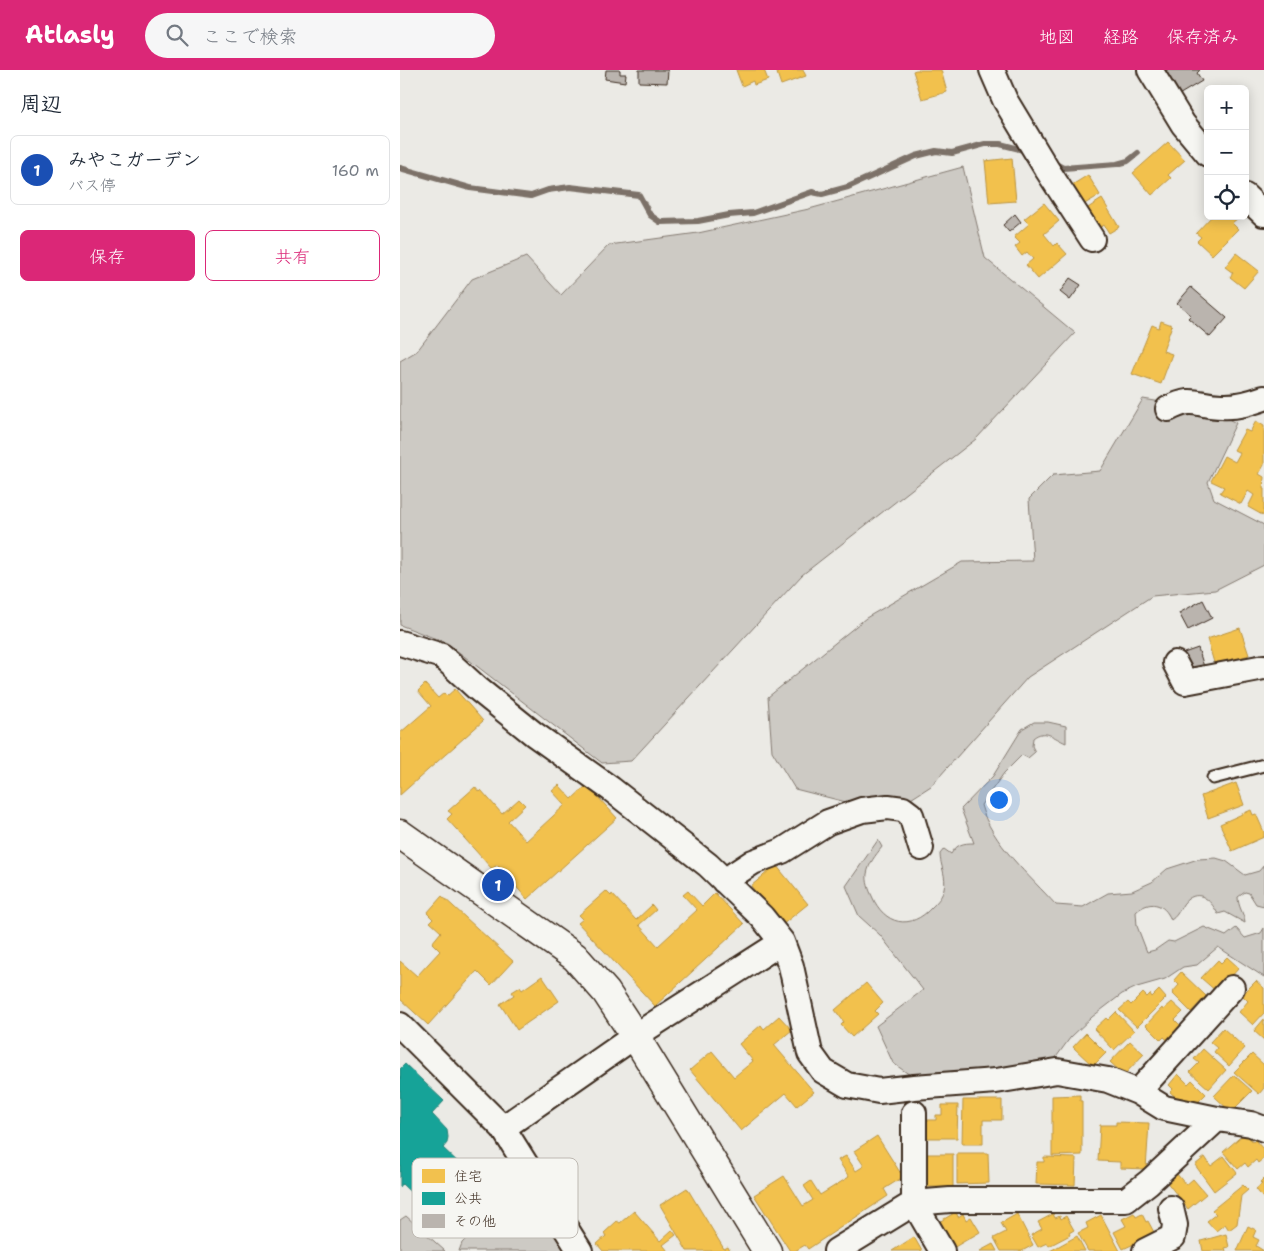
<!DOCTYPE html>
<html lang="ja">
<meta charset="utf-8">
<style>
:root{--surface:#fff;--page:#f6f6f7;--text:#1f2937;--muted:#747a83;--line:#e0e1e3;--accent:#db2777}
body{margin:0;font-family:"Shantell Sans","Klee One",sans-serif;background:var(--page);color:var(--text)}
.controls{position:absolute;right:15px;top:15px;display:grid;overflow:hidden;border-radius:8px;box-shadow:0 2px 12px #0003}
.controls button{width:45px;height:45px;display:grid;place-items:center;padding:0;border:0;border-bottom:1px solid var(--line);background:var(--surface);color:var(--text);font:25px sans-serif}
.you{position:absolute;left:598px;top:729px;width:18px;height:18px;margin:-12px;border:4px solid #fff;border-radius:50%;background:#1a73e8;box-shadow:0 0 0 8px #1a73e833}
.badge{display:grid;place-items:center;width:32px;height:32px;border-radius:50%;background:var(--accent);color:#fff;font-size:16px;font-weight:700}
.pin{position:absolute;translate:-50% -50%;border:2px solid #fff;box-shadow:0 1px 5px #0006}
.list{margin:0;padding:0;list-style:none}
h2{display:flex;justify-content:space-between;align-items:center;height:65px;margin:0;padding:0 20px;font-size:21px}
h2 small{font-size:16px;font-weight:400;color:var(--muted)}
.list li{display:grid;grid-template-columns:32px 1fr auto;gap:15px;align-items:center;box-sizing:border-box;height:70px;margin:0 10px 10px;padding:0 10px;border:1px solid var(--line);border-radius:8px}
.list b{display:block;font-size:19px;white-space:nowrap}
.list p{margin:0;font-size:16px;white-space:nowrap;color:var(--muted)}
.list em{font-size:16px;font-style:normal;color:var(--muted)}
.actions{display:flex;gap:10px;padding:15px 20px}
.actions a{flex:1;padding:11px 0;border:1px solid var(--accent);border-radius:8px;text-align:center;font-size:18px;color:var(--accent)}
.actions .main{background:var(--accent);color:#fff}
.icon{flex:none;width:28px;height:28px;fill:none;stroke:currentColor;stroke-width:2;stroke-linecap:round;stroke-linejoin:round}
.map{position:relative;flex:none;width:864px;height:1181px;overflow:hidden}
header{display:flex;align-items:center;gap:30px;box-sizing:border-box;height:70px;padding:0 25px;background:var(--accent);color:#fff}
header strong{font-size:24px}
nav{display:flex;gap:28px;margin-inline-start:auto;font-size:18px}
.search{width:350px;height:45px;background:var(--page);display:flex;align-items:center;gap:12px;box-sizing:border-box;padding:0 18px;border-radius:28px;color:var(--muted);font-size:19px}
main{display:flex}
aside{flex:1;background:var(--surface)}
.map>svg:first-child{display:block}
.green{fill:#cdcac4;stroke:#847a71}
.homes{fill:#f2c14e;stroke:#bb9440}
.public{fill:#17a398;stroke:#227f73}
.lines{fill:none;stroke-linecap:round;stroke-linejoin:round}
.stream{stroke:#7c7167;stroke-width:6}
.building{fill:#bab4ae;stroke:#3b2a1e}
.service-casing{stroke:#3b2a1e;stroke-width:15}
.minor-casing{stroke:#3b2a1e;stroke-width:28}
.tertiary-casing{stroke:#3b2a1e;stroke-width:31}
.service{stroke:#f6f6f2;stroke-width:11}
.minor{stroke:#f6f6f2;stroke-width:24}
.tertiary{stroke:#f6f6f2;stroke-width:28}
.key{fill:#f6f6f2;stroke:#beb9b2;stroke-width:1}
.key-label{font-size:14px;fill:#3b2a1e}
</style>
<header>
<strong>Atlasly</strong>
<div class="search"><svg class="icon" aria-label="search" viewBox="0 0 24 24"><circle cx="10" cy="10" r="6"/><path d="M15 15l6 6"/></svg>ここで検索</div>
<nav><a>地図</a><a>経路</a><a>保存済み</a></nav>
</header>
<main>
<aside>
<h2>周辺<small></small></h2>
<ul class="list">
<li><span class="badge" style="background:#1a4fb4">1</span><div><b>みやこガーデン</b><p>バス停</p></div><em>160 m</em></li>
</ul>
<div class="actions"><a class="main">保存</a><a>共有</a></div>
</aside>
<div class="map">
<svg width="864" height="1181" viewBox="0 0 864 1181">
<rect width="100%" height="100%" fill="#ebeae5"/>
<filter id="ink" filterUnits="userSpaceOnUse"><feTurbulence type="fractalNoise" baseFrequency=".02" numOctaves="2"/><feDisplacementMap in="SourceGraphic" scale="10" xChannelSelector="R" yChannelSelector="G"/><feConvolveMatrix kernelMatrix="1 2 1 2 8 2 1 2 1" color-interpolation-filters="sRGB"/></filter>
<g filter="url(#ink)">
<path class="green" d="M563,97L585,188L675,263L576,369L402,505L231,691L202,693L47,573L0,555V291L17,281L72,209L126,187L161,225L209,175L298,163L409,139Z
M743,329L810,340L836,353L808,412L814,429L864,455V495L815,520L752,526L628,607L531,716L489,743L395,719L372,681L368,627L466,548L562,492L633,491L629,429L653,405L700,401Z
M634,652H648L666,656V673C654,668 645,658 633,668L632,676L635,682L628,688L622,685L604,703L581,735C591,773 630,806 656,835L683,837L708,823L732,821L752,812L767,799L798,789L816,788L826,791L845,805L859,801L864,795V836L856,834L849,823L845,822L838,827C838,837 844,843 845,853L825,842L818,844C812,833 802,819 788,829C780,835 780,844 771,850C764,832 749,830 736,842L737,856L747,882L755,880L768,871L774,872L804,857L826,866L836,858L845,868L861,863L864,858V907L818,877L797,895L783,897L765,909L737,917L722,924L692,947L670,968L649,997L517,1010L493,993L476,956L523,920L480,865L459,846L446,816L478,770L482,777C475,786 469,793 467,804C466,811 469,820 472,826C484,855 511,861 532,837C537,832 543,826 544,818C547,807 540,795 540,784L544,779L551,784C557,774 563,773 574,773L561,739L593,706L622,659Z
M125,1110L167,1181H59L62,1173Z
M6,1146L45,1181H0V1150Z"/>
<path class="homes" d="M336,0H364L368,10L354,15L353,11L342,16Z
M376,0H403L406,6L381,15Z
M516,0H541L547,22L522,29L513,1Z
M768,72L785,90L768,105L771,108L752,125L733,103Z
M612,88L616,131L589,133L585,91Z
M688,105L700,125L676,139L664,120Z
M702,129L719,157L709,163L704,155L692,162L680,143Z
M644,133L659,151L644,164L654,176L657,173L667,184L638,209L626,195L633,189L627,182L622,186L615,177L620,173L614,167L629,154L624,149Z
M812,146H836L838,148L832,153L838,159L812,185L797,171L801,167L796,163Z
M836,183L859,201L844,218L830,207L833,203L825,197Z
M761,251L772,255L763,281L772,284L761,314L732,304L752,255L759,258Z
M856,351L864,356V395L859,404L864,407L863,419H864V446L848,437L854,425L848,421L841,434L820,423L824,417L811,411L824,386L835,392L840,383L834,380L845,360L850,362Z
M840,558L849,585L815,596L807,569Z
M25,614L38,628L44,623L47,626L55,619L83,651L0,725V663L31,636L18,621Z
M836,713L844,735L808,748L801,726Z
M159,715L172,729L187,715L217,748L127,829L97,795L92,799L47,749L52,744L48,741L75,717L79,722L81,720L102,744L119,729L125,735L108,751L126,771L165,735L152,721Z
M851,740L853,745L856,744L864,762V767L832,781L820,754Z
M376,795L408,834L382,855L351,816Z
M206,821L211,826L212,824L236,850L252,835L256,840L239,855L258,876L297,840L283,825L288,821L302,836L315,823L344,854L255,936L178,853L183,849L179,845Z
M42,826L113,891L91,915L77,901L28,955L0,929V891L17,906L40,881L32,873L41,862L30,852L33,849L27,843Z
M827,887L839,898L817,922L801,908L818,890L821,893Z
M781,902L806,926L791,942L772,923L779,915L774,910Z
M142,906L159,931L117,960L100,934L114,925L112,922L120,917L122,920Z
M856,911L864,918V943L853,955L839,942L848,931L842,925Z
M466,913L483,933L475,941L478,944L452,967L441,955L444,952L435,940Z
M759,920L766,928L737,957L719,940L728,932L731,935L743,923L747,927L750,924L752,927Z
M772,932L783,942L775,950L783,958L770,972L764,967L761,970L746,955L762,938L763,940Z
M716,942L734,961L714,980L694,959L706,948L708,950Z
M379,946L392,960L374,975L414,1022L397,1036L386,1023L341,1061L290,1000L312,981L334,1007L353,991L339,974L361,955L364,959Z
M864,949V970L854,961Z
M823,958L845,978L829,996L814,982L817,978L810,972Z
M686,963L706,983L693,996L673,977Z
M730,971L744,984L724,1005L710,992Z
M803,979L826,1000L809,1019L790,1002L799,993L794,989Z
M852,984L864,995V1018L859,1024L834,1002Z
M778,1004L788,1014L792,1010L806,1024L792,1038H788L770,1022L773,1019L769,1015Z
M834,1005L852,1021L831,1042L814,1026Z
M680,1025V1031H682V1085L652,1086V1026Z
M563,1030H602V1050H583V1074H562Z
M542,1035H558L557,1068H522L523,1050H536V1045H542Z
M716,1052L749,1053L746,1099L720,1098V1092L698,1091L700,1055H716Z
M845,1063L853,1072L855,1070L864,1080V1088L858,1093L856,1090L848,1097L845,1093L838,1099L823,1082Z
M477,1066L503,1107L484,1119L488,1126L408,1179L405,1175L395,1181H390L354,1125L384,1106L403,1136L413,1130L404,1116L411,1111L420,1125L449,1107L438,1090L446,1086L456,1101L464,1096L454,1081Z
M557,1083H588L589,1113L557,1114Z
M523,1084H553V1117H523Z
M824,1086L837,1103L814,1121L795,1095L805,1087L811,1096Z
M644,1087L676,1088L675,1115L636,1114L637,1092H644Z
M776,1103L786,1115L793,1109L806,1124L788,1139L766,1111Z
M864,1108V1129L856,1119L862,1114L860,1112Z
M843,1115L848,1120L841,1126L837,1154L829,1160L825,1154L816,1161L807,1151L816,1144L812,1140Z
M287,1118L324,1179L328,1177L330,1181H287L260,1135Z
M234,1141L260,1171L272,1160L276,1165L263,1175L268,1181H203L197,1174L206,1166L204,1163L217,1151L220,1153Z
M556,1142L558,1147L563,1144L566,1150L571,1147L580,1162L553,1178L539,1152Z
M734,1143L736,1147L742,1144L746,1152L748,1151L756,1166L735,1176L734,1174L723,1179L714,1162L726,1156L722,1149Z
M617,1144L633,1175L622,1181H601L594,1168L606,1162L601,1153Z
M653,1144L655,1148L660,1146L661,1149L666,1146L674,1160L669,1163L670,1165L649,1176L647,1173L638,1177L631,1165L642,1159L638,1152Z
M701,1145L720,1181H688L678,1163L688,1158L686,1153Z
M848,1156L856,1160L853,1167L859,1170L856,1176L864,1181H837Z
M826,1164L829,1177L825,1178L826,1181H803L801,1171Z
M677,1166L685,1181H650Z
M514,1167L522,1181H492Z
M593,1174L597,1181H580Z"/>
<path class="public" d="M5,994L44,1031L32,1044L47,1060L48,1067L47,1073L43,1078L79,1112L41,1151L2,1114L0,1117V999Z"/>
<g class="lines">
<path class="stream" d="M652,92L663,98L717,94L728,91L738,83
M0,98L70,118L131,126L148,120L170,117L239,125L250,145L260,152L298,151L329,145L353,143L412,122L422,124L448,117L516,86L536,81L552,83L585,74H600L627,81"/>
</g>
<path class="building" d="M206,0H220V4H226L225,12L205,9Z
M239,0H268L267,13L239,12Z
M759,0H800L797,3L802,11L777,26Z
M615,144L621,152L609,162L603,155Z
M670,208L681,215L670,230L660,222Z
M791,217L827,248L810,267L788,248L791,245L777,233Z
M803,530L812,548L788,560L779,543Z
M798,578L806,603L789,608L781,584Z"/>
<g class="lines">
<defs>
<path id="service" d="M813,708L864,695"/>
<path id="minor" d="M592,0L605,30L646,98L692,169
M750,0L783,54L808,84
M845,126L864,144
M768,339C795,325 796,336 822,336C837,337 850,333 864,328
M0,573L42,586L78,619L134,664L211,719L308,795L362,847L382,872L391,896L410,983L423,1001L447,1015L479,1021L514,1017L596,1011L657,1001L708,1010L738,1022L764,1038L817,1049L851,1054L864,1059
M775,593L785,612L864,597
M324,811L353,792L382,781L428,752L462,740L488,737L503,739L511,745L521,778
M0,955L103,1058L180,1181
M738,1022L832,918
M514,1043V1133L542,1181
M103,1058L235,966L382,872
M436,1181L514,1133L550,1130H726L749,1112L817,1049
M745,1181L773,1167L775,1155L771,1138"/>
<path id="tertiary" d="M0,764L175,887L206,922L235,966L367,1181"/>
</defs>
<use href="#service" class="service-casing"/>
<use href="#minor" class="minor-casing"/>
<use href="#tertiary" class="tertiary-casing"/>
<use href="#service" class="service"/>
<use href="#minor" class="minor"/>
<use href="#tertiary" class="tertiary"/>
</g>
</g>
<rect x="12" y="1088" width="166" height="80" rx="8" class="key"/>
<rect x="22" y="1099" width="23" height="14" fill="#f2c14e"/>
<rect x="22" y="1122" width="23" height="13" fill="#17a398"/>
<rect x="22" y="1144" width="23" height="14" fill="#bab4ae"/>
<g class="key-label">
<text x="54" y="1111">住宅</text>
<text x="54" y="1133">公共</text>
<text x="54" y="1156">その他</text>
</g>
</svg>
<div class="controls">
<button>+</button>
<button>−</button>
<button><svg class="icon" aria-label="locate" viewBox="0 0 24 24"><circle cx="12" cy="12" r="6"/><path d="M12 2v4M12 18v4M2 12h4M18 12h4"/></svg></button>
</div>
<div class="you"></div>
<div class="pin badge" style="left:98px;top:815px;background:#1a4fb4">1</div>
</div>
</main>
